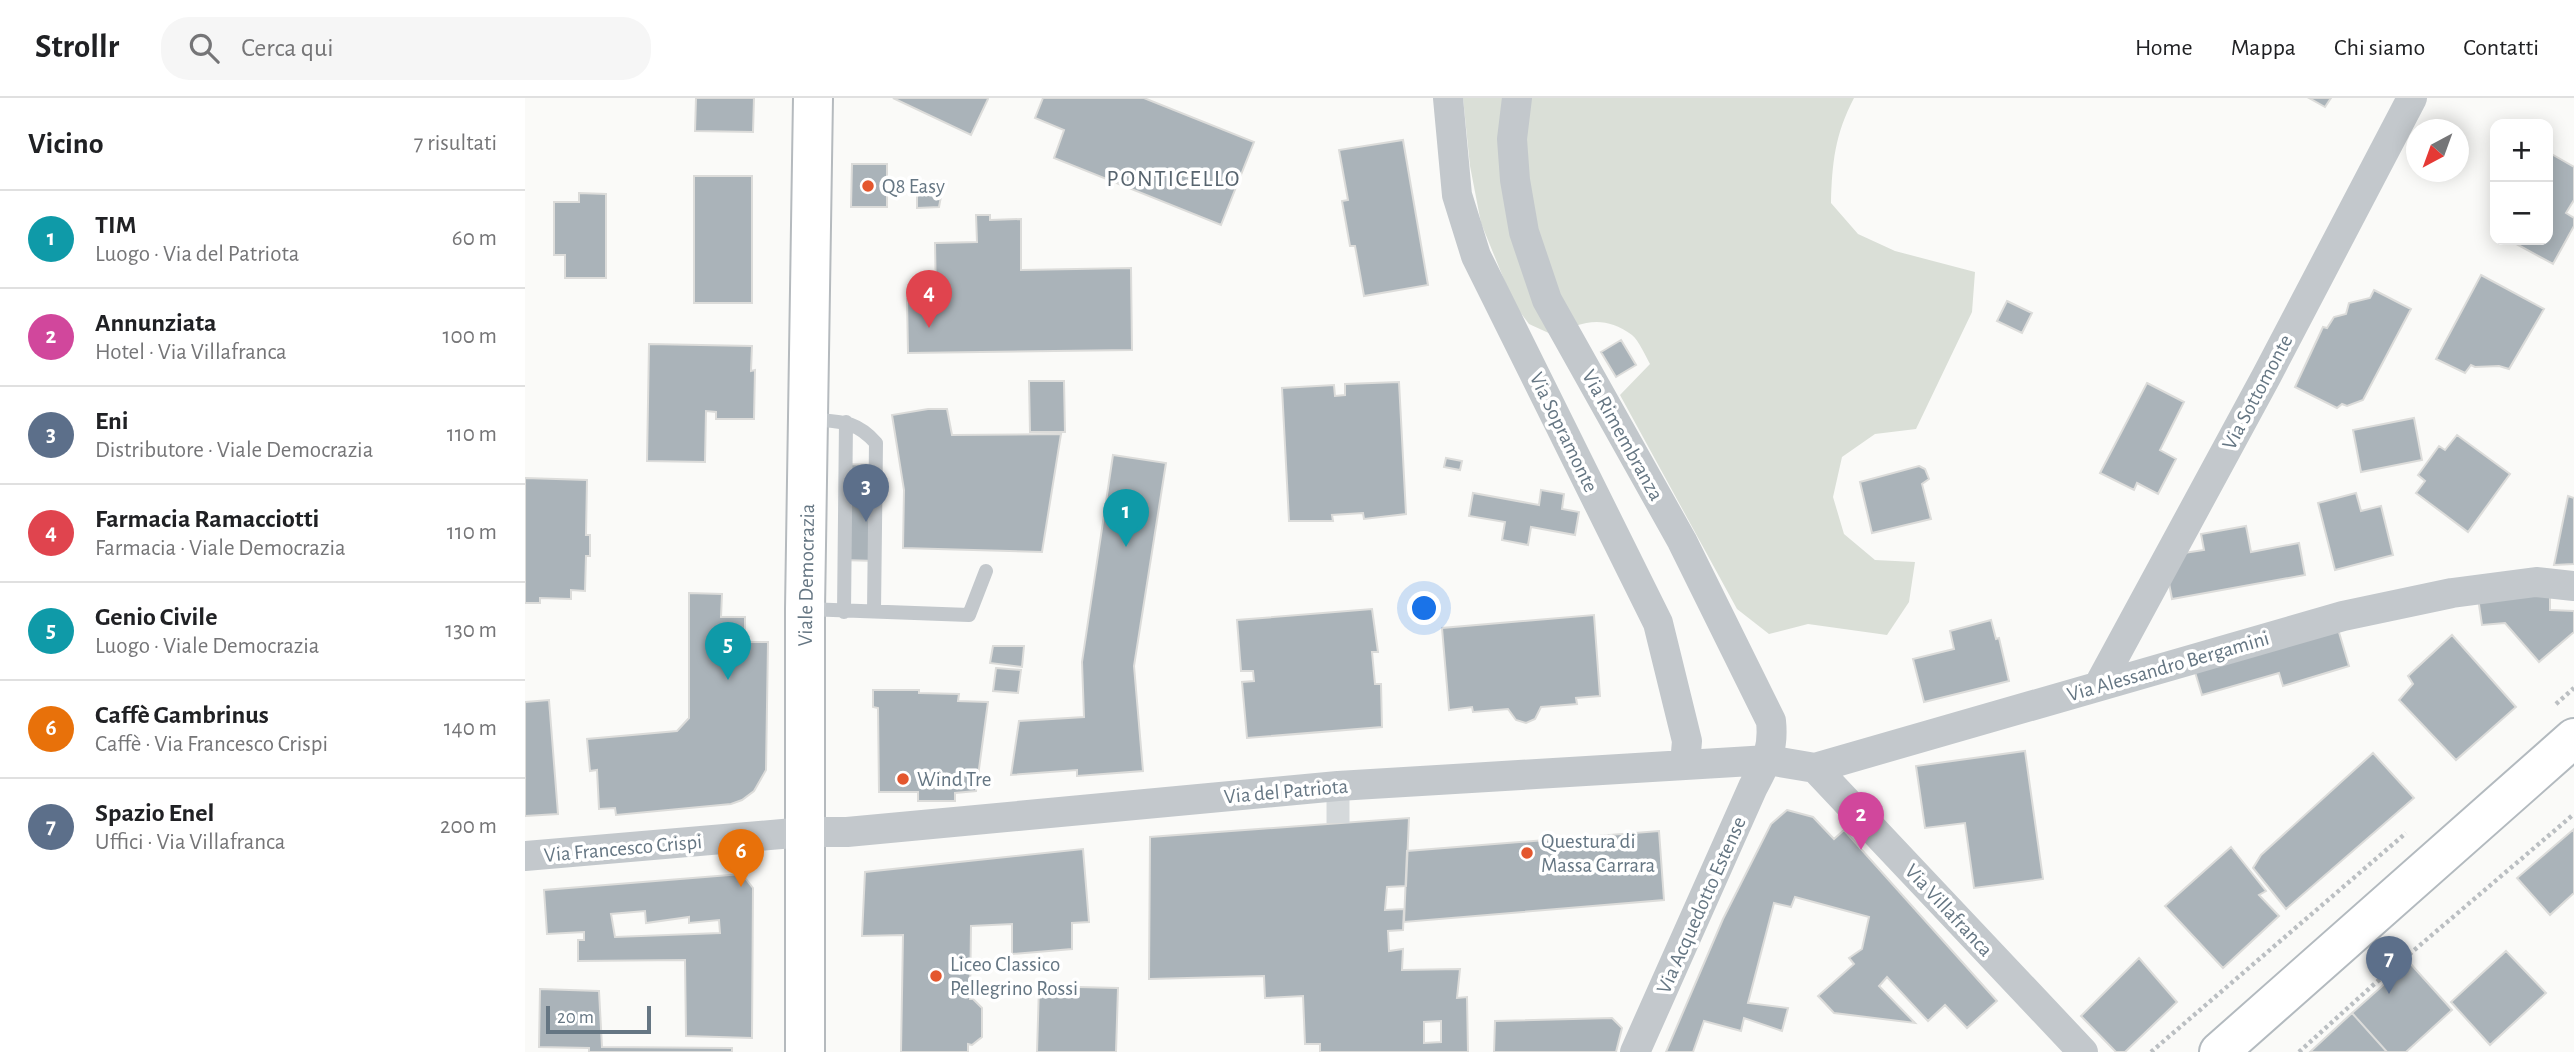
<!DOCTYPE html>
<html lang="it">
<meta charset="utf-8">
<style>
:root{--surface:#fff;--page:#f6f6f6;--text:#202124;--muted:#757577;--line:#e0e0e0;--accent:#e4572e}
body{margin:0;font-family:"Alegreya Sans",sans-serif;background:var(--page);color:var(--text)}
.controls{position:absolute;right:21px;top:21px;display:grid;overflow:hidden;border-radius:14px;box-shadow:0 4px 18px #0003}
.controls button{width:63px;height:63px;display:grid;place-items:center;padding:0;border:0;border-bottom:2px solid var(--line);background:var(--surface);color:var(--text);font:35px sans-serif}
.compass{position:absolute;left:1881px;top:21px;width:63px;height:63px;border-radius:50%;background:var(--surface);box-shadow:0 4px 18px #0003;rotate:221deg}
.scale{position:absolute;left:21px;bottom:18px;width:105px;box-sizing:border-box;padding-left:7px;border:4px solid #657683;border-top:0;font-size:19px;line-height:24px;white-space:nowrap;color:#657683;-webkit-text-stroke:5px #fff;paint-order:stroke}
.you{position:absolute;left:900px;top:511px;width:24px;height:24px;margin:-18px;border:5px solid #fff;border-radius:50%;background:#1a73e8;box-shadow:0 0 0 10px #1a73e833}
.badge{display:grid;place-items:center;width:46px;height:46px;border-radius:50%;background:var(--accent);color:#fff;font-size:23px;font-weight:700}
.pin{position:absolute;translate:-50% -58px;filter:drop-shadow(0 2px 4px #0008)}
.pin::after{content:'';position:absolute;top:37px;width:24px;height:21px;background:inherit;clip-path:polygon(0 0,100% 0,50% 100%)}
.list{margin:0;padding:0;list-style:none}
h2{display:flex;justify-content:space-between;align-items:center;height:91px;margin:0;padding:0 28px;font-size:30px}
h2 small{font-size:23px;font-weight:400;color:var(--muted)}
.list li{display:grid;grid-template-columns:46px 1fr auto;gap:21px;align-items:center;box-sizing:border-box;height:98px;padding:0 28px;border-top:2px solid var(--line)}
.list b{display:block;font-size:26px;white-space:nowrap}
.list p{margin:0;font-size:23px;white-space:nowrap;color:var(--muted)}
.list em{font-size:23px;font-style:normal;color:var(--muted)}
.icon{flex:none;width:38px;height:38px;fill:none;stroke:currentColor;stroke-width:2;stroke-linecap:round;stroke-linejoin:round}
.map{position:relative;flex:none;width:2049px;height:954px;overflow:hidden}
header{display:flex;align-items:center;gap:42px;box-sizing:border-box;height:98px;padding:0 35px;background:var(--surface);border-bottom:2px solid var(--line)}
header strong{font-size:33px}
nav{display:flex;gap:38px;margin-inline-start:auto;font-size:24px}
.search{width:490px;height:63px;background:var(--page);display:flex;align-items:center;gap:18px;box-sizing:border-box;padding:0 24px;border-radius:28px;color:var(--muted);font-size:26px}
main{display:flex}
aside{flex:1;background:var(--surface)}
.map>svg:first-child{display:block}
.green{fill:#dadfd7}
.building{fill:#aab3b9;stroke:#dcdcda;stroke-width:2;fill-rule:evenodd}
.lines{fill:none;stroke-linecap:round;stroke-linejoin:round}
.pedestrian-tunnel{stroke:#d5d9db;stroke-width:23;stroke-dasharray:23 11;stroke-linecap:butt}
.secondary-casing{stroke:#b3babf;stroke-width:42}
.primary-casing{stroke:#b5babe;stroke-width:42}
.path{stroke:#bbbfc2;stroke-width:4.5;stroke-dasharray:3.5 3.5;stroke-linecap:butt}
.service{stroke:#c3c8cc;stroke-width:14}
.minor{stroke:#c3c8cc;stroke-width:30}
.secondary{stroke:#fff;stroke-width:38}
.primary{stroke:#fff;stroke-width:38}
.poi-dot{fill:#e4572e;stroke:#fff;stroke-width:2.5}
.labels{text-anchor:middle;stroke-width:7;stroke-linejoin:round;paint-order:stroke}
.poi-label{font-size:21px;fill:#657683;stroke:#fff;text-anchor:start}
.street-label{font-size:21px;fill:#657683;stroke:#fff}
.neighbourhood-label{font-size:23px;letter-spacing:2px;fill:#57646e;stroke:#fff}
</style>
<header>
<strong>Strollr</strong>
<div class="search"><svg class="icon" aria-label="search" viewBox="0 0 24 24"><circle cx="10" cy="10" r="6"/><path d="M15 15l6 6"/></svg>Cerca qui</div>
<nav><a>Home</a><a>Mappa</a><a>Chi siamo</a><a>Contatti</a></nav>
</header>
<main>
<aside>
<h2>Vicino<small>7 risultati</small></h2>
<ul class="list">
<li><span class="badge" style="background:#0f9aa8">1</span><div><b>TIM</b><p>Luogo · Via del Patriota</p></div><em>60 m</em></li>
<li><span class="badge" style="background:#d1479c">2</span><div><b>Annunziata</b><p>Hotel · Via Villafranca</p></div><em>100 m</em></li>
<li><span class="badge" style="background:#5c6f8a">3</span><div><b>Eni</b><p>Distributore · Viale Democrazia</p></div><em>110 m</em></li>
<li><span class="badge" style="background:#e0444e">4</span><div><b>Farmacia Ramacciotti</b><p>Farmacia · Viale Democrazia</p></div><em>110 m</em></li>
<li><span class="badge" style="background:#0f9aa8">5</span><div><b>Genio Civile</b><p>Luogo · Viale Democrazia</p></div><em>130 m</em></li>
<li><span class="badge" style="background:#e8710a">6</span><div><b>Caffè Gambrinus</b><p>Caffè · Via Francesco Crispi</p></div><em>140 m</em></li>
<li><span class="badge" style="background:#5c6f8a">7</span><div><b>Spazio Enel</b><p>Uffici · Via Villafranca</p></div><em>200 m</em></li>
</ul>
</aside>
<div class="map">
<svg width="2049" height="954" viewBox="0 0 2049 954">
<rect width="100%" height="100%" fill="#fafaf8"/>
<path class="green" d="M938,0H1329C1310,36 1307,65 1306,105L1333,136L1370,153L1450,174L1447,214L1391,331L1350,336L1317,359L1308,399L1319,436L1350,462L1390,464L1384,504L1362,537L1283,526L1244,536L1212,511L1095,297L1125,266C1120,257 1114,243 1107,237C1078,216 1057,224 1028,237L1004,226L989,206L956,125L945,68Z"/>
<path class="building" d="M171,0H229L228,34L170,33Z
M368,0H462L463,1L446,37Z
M518,0H619L729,44L696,127L529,60L539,32L510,20Z
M1784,0H1806L1800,9Z
M878,42L903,187L839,198L830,148H825L817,103L823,102L814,52Z
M2023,54L2049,69V102L2041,115L2049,120V128L2028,166L1984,142H2023Z
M327,66H362V109H326Z
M169,78H227V205H169Z
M392,87L418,88L414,109L392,110Z
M54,95L81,96V180H40V157H29V104H54Z
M451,117H465V122L496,121V172L606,170L607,252L383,255L382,201L411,200L410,145L452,144Z
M1956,177L2019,211L1984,271L1974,268L1950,269L1946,267L1940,275L1911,261Z
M1849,192L1886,211L1838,302L1822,308L1817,306L1812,310L1770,289L1798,229L1802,230L1809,219L1821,216L1824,205L1845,200Z
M1482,203L1507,215L1497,235L1472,223Z
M1096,242L1111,267L1091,279L1076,254Z
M124,246L227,248L226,273L230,272L229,321H191V314L181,313L180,364L122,363Z
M504,283H539L540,334H505Z
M874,284L881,416L839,421L838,415L807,417L808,423H764L757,290L809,287L810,298L820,297V286Z
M1622,285L1659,304L1635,352L1651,361L1633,396L1612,385L1609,392L1575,375Z
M403,311H422L427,337L536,336L517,454L378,450L379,392L367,317Z
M1889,320L1897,362L1836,374L1828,332Z
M1932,337L1985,376L1943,434L1891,395L1900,383L1893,377L1914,348L1920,352Z
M588,357L641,365L609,568L618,673L552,678V672L486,677L494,623L559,619L557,564Z
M921,360L937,363L935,372L919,369Z
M317,366L355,367L353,463L315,462Z
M1394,368L1400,371L1404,381L1397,386L1406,421L1347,435L1335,384Z
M0,380L62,382L61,437H65V458H61L60,493L46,492V501L15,500V505H0Z
M1016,392L1039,396L1037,411L1054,414L1050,437L1006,429L1003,447L977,442L980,424L944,418L948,395L1014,407Z
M1831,395L1836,413L1856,408L1868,457L1810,472L1793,405Z
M2043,398L2049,400V466L2029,467Z
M1721,428L1726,454L1774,445L1780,477L1647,501L1643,480L1659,455L1679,452L1676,436Z
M164,495L197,496L196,519H220V544H243L241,672L229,693L217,702L206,706L91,717L90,710L74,711L72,672L65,673L62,641L152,633L164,620Z
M2025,496V512L2049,513V534L2014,564L1980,525L1957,527L1953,500Z
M847,511L853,554H847L850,586H856L857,629L722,640L717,584L729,583L728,573H716L712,522Z
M1069,517L1075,598L1051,600L1052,606L1016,609L1010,621L1001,625L991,622L983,611L948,614L947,609L924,612L917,530Z
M1466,522L1471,541L1474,540L1484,583L1399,604L1388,561L1429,551L1425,533Z
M1813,531L1824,568L1758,588L1754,575L1677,597L1670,574Z
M1927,537L1991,609L1931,662L1874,602L1888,586L1883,578Z
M468,548H499L497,569L465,565Z
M471,570L496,572L493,595L468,593Z
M348,592H394V595L434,596L433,603L463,604L451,693L430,695V703H393V694H354L353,610L348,609Z
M24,602L33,716L0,718V604Z
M1500,653L1518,781L1449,790L1440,725L1400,730L1391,668Z
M1848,655L1889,700L1761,811L1728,770L1736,757Z
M1262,712L1288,719L1309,741L1319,732L1472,903L1442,930L1420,907L1403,923L1362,879L1354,888L1390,925L1309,915L1293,898L1329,866L1324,860L1337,851L1344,819L1270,799L1266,809L1249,805L1223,905L1263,910L1257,933L1219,920L1216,933L1179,923L1168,954H1141L1198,821L1246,726Z
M884,720L881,788L862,789L860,812L879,811L878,832L863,833L864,853L878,851L877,872L935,871L932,900L942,899L943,954H795V946H780L778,898L740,900L739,878L624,881L625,739ZM916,923V944L899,945V924Z
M2049,731V795L2025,817L1992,780Z
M1134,733L1139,802L879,824L882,753Z
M1706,749L1741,793L1734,797L1754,818L1698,870L1640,808Z
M558,751L564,824L547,825V851L487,856V826L446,828L445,901H448L457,910V939L447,947L443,946V954H376L378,837L337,838L340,774Z
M217,776L228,790L227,940L161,938L160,862L53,863V842H59V834L22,836L19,792ZM120,813L121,825L164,819V825L194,822L195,835L90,839L86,816Z
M1981,853L2021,895L1965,947L1926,904Z
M1614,860L1652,904L1600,954H1591L1556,918Z
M1884,864L1927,912L1881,954H1862L1827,915Z
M514,888L593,890L591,954H512Z
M15,891L74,893L77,949L207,950V954H64V950L14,949Z
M1827,915L1862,954H1785Z
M1087,920L1097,930L1091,954H969L970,923Z"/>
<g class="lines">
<path class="pedestrian-tunnel" d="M813,725V688"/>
<defs>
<path id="secondary" d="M1694,954L2049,640"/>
<path id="primary" d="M280,954V511L288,0"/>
</defs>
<use href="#secondary" class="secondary-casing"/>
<use href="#primary" class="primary-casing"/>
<path class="path" d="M2031,606L2049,590
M1626,954L1881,735
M1774,954L1847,888L2049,716"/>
<path class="service" d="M284,321C313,324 330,321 351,345L349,513
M281,511L444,517L461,473
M319,514L321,324"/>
<path class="minor" d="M923,0L932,97L951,158L1133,525L1162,643L1160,666
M992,0L987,41L990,82L999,134L1022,202L1157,443L1246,623C1249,652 1241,664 1228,689L1110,954
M1574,587L1742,277L1887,0
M1290,670L1558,954
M0,758L280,734H322L813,688L1243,662L1290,670L1818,518L1927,495L2011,484L2049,488"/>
<use href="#secondary" class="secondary"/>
<use href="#primary" class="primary"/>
</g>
<g class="poi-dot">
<circle cx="343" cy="88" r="7"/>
<circle cx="378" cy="681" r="7"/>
<circle cx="1002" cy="755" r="7"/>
<circle cx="411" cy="878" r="7"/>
</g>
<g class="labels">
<g class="poi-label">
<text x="357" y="95">Q8 Easy</text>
<text x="392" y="688">Wind Tre</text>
<text x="1016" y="750">Questura di<tspan x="1016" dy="24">Massa Carrara</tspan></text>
<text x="425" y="873">Liceo Classico<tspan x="425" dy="24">Pellegrino Rossi</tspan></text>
</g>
<g class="street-label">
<text transform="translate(1732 294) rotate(-62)" y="7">Via Sottomonte</text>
<text transform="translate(1039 334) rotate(64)" y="7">Via Sopramonte</text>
<text transform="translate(1098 337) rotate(61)" y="7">Via Rimembranza</text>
<text transform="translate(281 477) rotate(-89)" y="7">Viale Democrazia</text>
<text transform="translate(1643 568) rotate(-16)" y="7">Via Alessandro Bergamini</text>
<text transform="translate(761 693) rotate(-5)" y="7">Via del Patriota</text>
<text transform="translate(98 750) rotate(-5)" y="7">Via Francesco Crispi</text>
<text transform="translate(1176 807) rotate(-66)" y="7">Via Acquedotto Estense</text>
<text transform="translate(1424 812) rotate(47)" y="7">Via Villafranca</text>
</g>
<g class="neighbourhood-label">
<text x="649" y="88">PONTICELLO</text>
</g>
</g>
</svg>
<div class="controls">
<button>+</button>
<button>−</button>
</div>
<svg class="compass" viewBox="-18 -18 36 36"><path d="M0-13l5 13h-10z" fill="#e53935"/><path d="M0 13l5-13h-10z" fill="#757577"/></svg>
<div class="scale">20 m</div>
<div class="you"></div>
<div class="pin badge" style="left:601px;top:449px;background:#0f9aa8">1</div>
<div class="pin badge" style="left:1336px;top:752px;background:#d1479c">2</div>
<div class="pin badge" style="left:341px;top:424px;background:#5c6f8a">3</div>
<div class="pin badge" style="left:404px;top:230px;background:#e0444e">4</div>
<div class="pin badge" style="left:203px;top:582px;background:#0f9aa8">5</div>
<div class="pin badge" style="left:216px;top:789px;background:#e8710a">6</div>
<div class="pin badge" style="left:1864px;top:896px;background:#5c6f8a">7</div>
</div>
</main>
